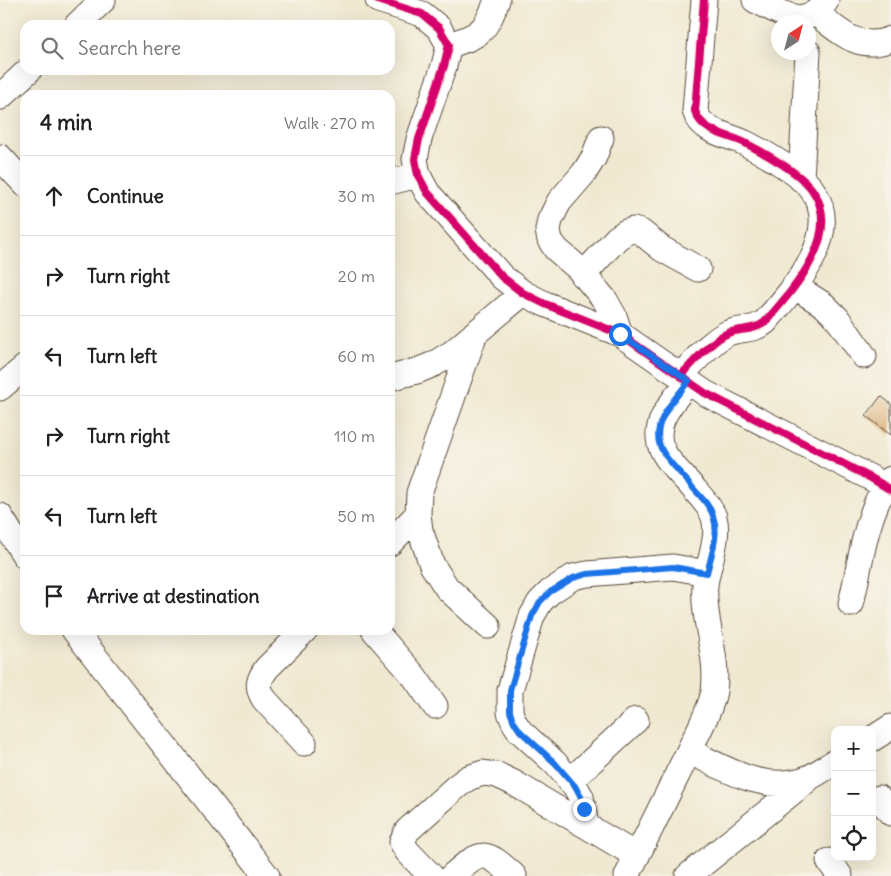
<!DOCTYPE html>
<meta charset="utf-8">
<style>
:root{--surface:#fff;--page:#f6f6f6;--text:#202124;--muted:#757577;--line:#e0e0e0}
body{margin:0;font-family:Delius,sans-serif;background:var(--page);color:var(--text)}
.controls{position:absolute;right:15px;bottom:15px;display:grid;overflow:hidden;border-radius:10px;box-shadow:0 5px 20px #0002}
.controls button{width:45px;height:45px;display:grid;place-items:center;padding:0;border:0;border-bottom:1px solid var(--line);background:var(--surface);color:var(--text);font:25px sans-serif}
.compass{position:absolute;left:771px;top:15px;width:45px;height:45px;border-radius:50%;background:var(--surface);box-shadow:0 5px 20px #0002;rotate:36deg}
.stop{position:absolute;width:15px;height:15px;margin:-11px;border:4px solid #1a73e8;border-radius:50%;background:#fff}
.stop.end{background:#1a73e8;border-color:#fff;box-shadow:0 1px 5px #0008}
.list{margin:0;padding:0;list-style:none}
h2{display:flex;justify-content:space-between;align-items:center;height:65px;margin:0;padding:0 20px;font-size:21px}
h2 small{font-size:16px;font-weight:400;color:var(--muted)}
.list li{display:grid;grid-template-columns:32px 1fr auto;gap:15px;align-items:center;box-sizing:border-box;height:80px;padding:0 20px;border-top:1px solid var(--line)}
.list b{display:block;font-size:19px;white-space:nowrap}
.list em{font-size:16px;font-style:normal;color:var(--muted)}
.icon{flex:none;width:28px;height:28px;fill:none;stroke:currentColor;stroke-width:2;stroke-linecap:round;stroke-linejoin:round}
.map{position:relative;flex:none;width:891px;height:876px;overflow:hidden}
.search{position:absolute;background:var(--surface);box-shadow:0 5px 20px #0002;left:20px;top:20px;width:375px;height:55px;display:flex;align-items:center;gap:12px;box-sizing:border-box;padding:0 18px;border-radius:15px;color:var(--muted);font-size:19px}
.panel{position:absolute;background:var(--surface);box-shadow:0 5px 20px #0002;left:20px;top:90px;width:375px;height:545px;border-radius:15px}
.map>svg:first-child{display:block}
.building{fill:#ddb17c}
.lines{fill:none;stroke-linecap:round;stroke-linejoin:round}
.minor-casing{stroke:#564739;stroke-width:27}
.minor{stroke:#fff;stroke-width:25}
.cycleway-casing{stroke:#f7f3e8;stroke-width:11}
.cycleway{stroke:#d6006c;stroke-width:8}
.route{stroke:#1a73e8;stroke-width:6}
</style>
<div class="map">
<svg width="891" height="876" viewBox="0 0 891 876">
<rect width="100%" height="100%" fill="#f7f3e8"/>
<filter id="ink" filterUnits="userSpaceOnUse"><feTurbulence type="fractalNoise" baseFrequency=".02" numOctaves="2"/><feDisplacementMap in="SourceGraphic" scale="10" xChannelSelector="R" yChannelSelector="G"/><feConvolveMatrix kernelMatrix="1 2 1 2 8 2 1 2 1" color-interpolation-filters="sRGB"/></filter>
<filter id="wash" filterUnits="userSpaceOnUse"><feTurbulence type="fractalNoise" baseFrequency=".0096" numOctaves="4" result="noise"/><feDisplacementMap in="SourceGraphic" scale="20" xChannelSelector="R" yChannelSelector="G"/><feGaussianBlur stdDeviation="1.12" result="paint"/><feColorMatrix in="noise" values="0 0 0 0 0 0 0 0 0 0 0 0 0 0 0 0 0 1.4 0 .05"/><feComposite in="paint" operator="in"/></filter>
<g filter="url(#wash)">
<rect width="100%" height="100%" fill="#f0e9d2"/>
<g id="blocks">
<path class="building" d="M881,396L891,404V435L866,416Z"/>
</g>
</g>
<g filter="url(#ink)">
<use href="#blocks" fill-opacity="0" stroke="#564739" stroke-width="1"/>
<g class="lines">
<defs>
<path id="minor" d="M378,0L422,14L439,28L449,45L444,66L419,139L415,159L418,175L427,192L502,277L523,293L545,304L620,334L705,393L871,478L891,490
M755,0C780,12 806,32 826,1
M816,13C840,32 859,52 891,39
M77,25L103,0
M449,45C480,36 486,31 497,0
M0,97L29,70
M601,138L594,157L584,173L559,202L550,220L548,230L550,240L556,249L578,268L605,300L614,316L620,334
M0,157L25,184
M801,179L808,52
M390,182L418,175
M583,275L617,238L626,232L633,230L641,232L662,249L698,269
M794,286L824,305L837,318L864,356
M475,333L419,493L418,514L420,530L432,565L447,588L488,626
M681,375C694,362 712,340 728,333C741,328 754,331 765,322C793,290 843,235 813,191C802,174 763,152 745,143C727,134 702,133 695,111L704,0
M390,378L417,371L434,364L452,353L523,293
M689,381C674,400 649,425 663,451C669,464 685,478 694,489C701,497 710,506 714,517C720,539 708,563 705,585C702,620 719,655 714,691C710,712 698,731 689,751
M0,388L25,367
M0,516L25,556
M390,543L418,514
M851,604C859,570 863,534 877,502C880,494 886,486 891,479
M74,630L267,876
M374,630L414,676L435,706
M872,739L891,727
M304,743L264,699C256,686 259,679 267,668L305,630
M570,781L636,720
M879,798L891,813
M586,825L581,797L575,786L555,763L520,731L514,722L510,712V690L532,616L540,602L550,592L573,577L587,574L673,567L707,573
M829,861L840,876
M431,876L407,851L402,842L407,831L456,787L468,778L483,773L497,775L514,783L637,856
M452,876C482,850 484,849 514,876
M627,876L689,751C727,770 765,794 808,778C817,774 826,767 835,762
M688,876L806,781"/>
</defs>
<use href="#minor" class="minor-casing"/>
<use href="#minor" class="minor"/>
<defs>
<path id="cycleway" d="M378,0L422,14L439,28L449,45L444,66L419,139L415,159L418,175L427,192L502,277L523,293L545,304L620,334L705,393L871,478L891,490
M681,375C694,362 712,340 728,333C741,328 754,331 765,322C793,290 843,235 813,191C802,174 763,152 745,143C727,134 702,133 695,111L704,0"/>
</defs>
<use href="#cycleway" class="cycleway-casing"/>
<use href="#cycleway" class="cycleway"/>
</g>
</g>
<g class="lines" filter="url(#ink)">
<path class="route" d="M584,809L581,797L575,786L555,763L520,731L514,722L510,712V690L532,616L540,602L550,592L573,578L587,574L673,567L707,573C711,555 720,534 713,516C710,505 700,496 693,488C684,476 671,465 663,452C647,426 674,400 689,381L620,334"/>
</g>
</svg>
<div class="controls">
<button>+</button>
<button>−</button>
<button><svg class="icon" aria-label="locate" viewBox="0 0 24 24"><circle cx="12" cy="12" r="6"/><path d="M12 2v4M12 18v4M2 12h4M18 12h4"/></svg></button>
</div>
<svg class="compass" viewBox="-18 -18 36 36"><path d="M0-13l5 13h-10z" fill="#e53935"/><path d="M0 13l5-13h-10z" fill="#757577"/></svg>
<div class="stop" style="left:620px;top:334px"></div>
<div class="stop end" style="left:584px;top:809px"></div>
<div class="search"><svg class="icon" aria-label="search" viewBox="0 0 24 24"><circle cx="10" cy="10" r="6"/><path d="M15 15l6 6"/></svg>Search here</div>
<section class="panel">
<h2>4 min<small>Walk · 270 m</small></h2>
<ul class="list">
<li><svg class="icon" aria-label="ahead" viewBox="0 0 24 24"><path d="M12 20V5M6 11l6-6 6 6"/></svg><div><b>Continue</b></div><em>30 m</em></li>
<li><svg class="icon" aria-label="right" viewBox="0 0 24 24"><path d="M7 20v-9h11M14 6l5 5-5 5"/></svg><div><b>Turn right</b></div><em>20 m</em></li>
<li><svg class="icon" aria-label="left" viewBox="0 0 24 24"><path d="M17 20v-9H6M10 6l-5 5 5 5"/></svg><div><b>Turn left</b></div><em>60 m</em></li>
<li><svg class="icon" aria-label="right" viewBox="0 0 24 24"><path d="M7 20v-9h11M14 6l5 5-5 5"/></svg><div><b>Turn right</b></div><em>110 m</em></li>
<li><svg class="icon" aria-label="left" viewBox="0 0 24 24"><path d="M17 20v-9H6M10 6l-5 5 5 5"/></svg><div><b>Turn left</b></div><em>50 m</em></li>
<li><svg class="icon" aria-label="arrive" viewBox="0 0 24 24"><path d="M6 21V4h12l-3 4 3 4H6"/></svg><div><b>Arrive at destination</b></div></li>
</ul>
</section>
</div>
